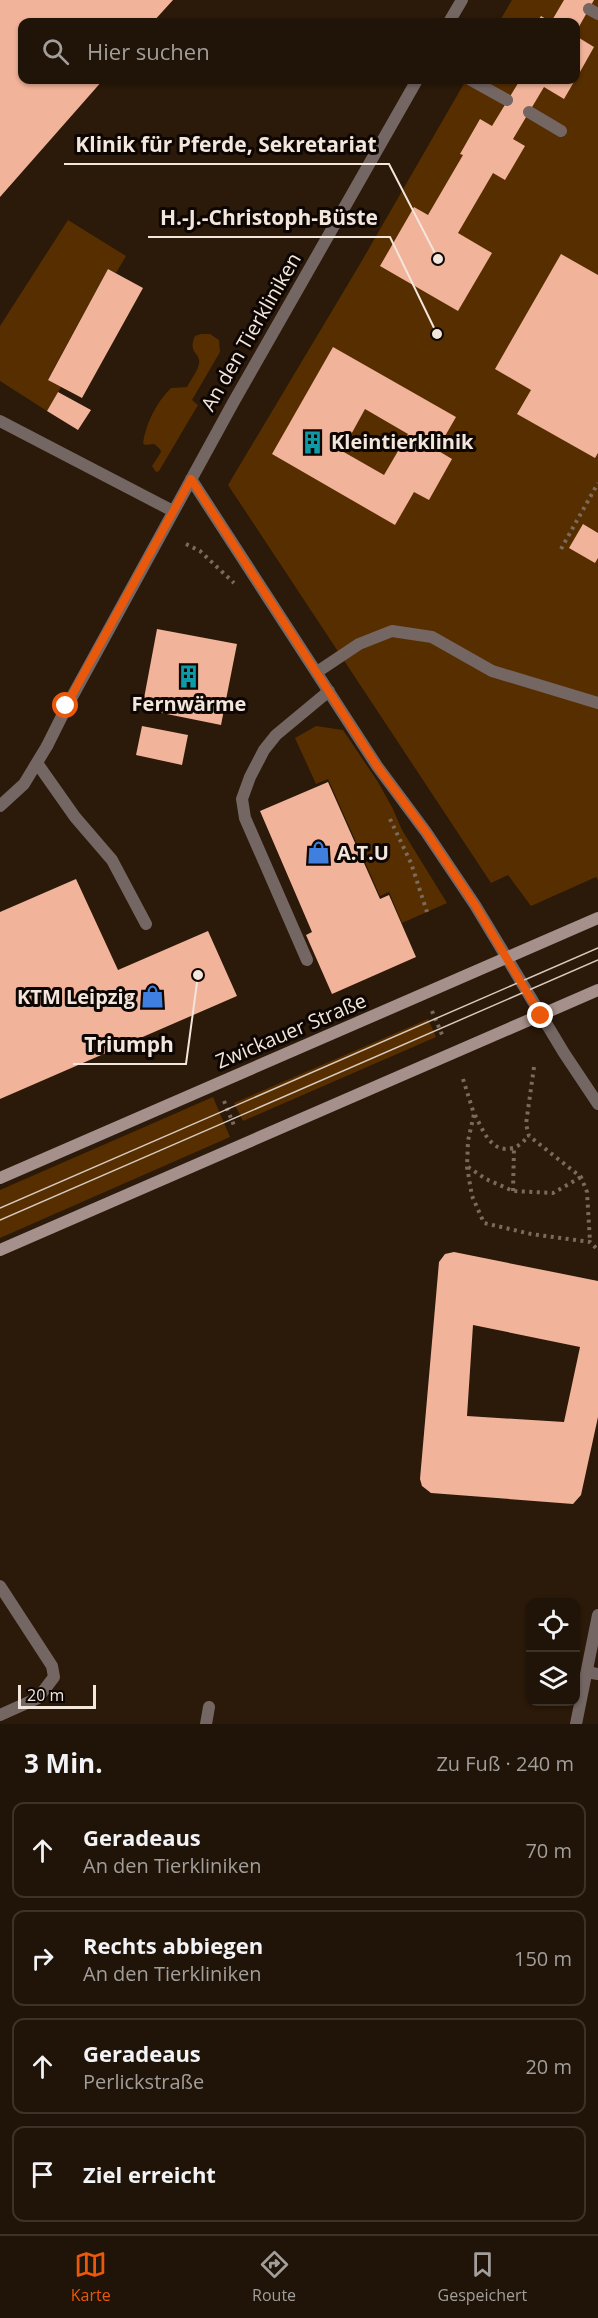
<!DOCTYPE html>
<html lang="de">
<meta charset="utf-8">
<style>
:root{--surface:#201307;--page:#2d2015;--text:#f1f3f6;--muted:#a29e9b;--line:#3d3228;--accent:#ea580c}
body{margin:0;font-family:"Open Sans",sans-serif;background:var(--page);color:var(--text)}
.controls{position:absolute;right:18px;bottom:18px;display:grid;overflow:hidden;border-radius:12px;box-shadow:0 2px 4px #0004}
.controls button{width:54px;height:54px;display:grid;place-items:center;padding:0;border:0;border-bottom:2px solid var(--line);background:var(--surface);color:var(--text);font:30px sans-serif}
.scale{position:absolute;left:18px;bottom:15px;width:78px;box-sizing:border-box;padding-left:6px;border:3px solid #f3e6dc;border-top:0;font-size:16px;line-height:21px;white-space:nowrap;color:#f3e6dc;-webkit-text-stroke:4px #0d0602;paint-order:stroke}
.stop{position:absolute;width:18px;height:18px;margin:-14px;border:4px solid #ea580c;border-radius:50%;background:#fff}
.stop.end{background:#ea580c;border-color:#fff;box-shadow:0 2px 6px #0008}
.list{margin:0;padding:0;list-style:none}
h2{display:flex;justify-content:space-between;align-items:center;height:78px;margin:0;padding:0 24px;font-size:26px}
h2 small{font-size:20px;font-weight:400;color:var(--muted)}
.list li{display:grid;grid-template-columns:39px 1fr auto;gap:18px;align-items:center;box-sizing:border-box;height:96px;margin:0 12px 12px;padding:0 12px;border:2px solid var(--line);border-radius:12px}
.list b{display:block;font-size:22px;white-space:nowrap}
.list p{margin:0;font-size:20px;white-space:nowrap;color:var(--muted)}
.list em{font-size:20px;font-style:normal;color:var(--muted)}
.icon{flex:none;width:33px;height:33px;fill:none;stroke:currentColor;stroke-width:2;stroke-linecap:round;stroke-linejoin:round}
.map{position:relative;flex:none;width:598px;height:1724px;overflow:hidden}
.search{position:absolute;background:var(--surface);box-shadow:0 2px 4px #0004;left:18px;right:18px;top:18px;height:66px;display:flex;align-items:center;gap:15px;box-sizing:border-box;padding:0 21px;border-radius:12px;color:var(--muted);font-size:22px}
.sheet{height:510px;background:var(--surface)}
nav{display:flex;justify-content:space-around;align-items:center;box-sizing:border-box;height:84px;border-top:2px solid var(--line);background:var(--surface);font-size:16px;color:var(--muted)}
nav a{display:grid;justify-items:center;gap:3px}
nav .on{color:var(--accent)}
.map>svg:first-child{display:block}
.green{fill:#572e00}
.building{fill:#f1b399;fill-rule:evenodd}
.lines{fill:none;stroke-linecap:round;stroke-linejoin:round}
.path{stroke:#7a6a5c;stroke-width:4;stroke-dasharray:3 4.5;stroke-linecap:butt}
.service{stroke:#736663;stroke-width:12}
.minor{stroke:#736663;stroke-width:12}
.secondary{stroke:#a5908b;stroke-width:12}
.tram{stroke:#d7c9be;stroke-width:1.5}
.route{stroke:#ea580c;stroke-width:8}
.labels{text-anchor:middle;stroke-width:6;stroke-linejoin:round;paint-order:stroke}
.street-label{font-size:20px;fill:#f3e6dc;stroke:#0d0602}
.poi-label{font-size:20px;font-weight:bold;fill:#f3e6dc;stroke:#0d0602;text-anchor:start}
.leader{fill:none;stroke:#f3e6dc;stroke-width:2}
.callout-dot{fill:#f3e6dc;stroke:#0d0602;stroke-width:2}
.callout-label{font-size:21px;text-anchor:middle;font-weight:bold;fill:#f3e6dc;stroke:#0d0602;stroke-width:6;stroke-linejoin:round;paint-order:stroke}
</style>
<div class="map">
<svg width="598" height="1724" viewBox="0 0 598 1724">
<rect width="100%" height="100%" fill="#2b1909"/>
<path class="green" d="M512,0H598V880L596,877L531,906L508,875L491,883L228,485L360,264L466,80H576V22H499Z
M68,220L126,256L116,273L108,269L48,379L61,387L47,411L0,381V326Z
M201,334H210L219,340L220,352L192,400L198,405L159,471L156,472L152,466L161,452L160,449L154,444L145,445L143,443C146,423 156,403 171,388L187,387C190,381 197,372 199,364C201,352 187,354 195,336Z
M316,726L343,730L378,782L393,809L402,830L447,903L402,923L389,892L380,896L328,779L316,784L295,738Z
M428,1019L436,1037L243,1121L234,1103Z
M213,1097L230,1137L0,1238V1190Z"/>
<path class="building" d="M0,0H173L153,22H22V80H103L0,197Z
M564,0H594L576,32V22H537L541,16L551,22Z
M576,36L594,47L576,79Z
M520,80H575L564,99L544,87L513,139L525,146L505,180L493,173L458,233L492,253L458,311L380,266L414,207L428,215L463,155L460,154L480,119L492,126Z
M561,254L598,275V453L595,458L517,414L531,390L495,369Z
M108,269L143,288L82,398L48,380Z
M333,347L456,417L437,450L452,459L429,500L414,492L395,525L272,454ZM365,409L408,434L384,475L342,451Z
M58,392L91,410L78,430L47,411Z
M583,524L598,533V558L595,563L569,548Z
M157,629L237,644L221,725L142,709Z
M142,726L188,735L182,765L136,755Z
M328,782L380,899L389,895L416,957L332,994L306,935L312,932L260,811Z
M76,879L118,970L208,931L237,996L0,1099V912Z
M454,1252L598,1281V1417L581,1495L573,1504L431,1493L422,1486L420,1479L439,1262L445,1254ZM473,1325L580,1347L564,1422L467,1416Z"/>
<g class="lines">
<path class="path" d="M186,544L200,551L234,583
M561,549L598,483
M390,819L411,863L427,912
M432,1011L443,1037
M534,1067L526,1124L529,1136L581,1177L587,1192L590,1242
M463,1079L474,1114L468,1141L467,1167L472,1196L484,1223L531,1234L590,1242L598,1250
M224,1101L235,1128
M475,1115C483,1130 491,1154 513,1148C518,1147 525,1140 529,1136
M468,1167L486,1179L513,1191L553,1193L581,1177
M513,1191L514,1148"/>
<path class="service" d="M589,9L598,14
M471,80L507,100
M529,112L561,131
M0,421L173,511
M317,672L359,644L392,631L432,637L492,671L598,703
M37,763L75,817L112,860L146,924
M0,806L24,784L47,746
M307,960L245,818L242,799L250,777L264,750L276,735L329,691
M587,1672L598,1674
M206,1724L209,1707"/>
<path class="minor" d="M449,22L462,0
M191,479L377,766L426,832L475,905L564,1053L598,1104
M47,746L67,706L233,403L417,80
M0,1586L52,1666L54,1677L38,1698L0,1715
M576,1724L598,1615"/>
<path class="secondary" d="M0,1178L598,918
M0,1250L598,990"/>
<path class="tram" d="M0,1208L598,948
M0,1220L598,960"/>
</g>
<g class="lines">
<path class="route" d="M66,706L191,479L377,766L426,832L475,905L541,1016"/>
</g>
<defs>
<symbol id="building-bare" viewBox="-9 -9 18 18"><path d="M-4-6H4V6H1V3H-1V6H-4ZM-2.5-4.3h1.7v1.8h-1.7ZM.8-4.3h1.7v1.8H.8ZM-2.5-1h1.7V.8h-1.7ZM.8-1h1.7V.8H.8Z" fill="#0f9aa8" stroke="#0d0602" stroke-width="2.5" paint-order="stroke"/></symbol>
<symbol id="shop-bare" viewBox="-9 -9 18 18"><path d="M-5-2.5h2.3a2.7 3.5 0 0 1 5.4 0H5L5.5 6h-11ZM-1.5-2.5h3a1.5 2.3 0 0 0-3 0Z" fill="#3f7fe0" stroke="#0d0602" stroke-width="2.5" paint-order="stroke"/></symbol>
</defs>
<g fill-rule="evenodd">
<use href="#building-bare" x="296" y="426" width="33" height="33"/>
<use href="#building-bare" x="172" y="660" width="33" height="33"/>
<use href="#shop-bare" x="302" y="836" width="33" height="33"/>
<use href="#shop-bare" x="136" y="980" width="33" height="33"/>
</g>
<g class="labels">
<g class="street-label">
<text transform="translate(251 332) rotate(-60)" y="7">An den Tierkliniken</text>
<text transform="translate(291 1031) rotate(-23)" y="7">Zwickauer Straße</text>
</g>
<g class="poi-label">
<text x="331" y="449">Kleintierklinik</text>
<text x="189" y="711" text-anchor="middle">Fernwärme</text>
<text x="337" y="860">A.T.U</text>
<text x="135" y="1004" text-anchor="end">KTM Leipzig</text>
</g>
</g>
<path class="leader" d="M438 259L389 164H64M437 334L390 237H148M198 975L186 1064H73"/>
<g class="callout-dot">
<circle cx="438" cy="259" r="6"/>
<circle cx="437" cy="334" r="6"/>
<circle cx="198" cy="975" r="6"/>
</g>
<g class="callout-label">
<text x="226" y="152">Klinik für Pferde, Sekretariat</text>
<text x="269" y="225">H.-J.-Christoph-Büste</text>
<text x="129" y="1052">Triumph</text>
</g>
</svg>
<div class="controls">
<button><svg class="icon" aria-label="locate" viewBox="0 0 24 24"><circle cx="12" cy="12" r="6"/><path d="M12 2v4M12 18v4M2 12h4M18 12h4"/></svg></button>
<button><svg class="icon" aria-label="layers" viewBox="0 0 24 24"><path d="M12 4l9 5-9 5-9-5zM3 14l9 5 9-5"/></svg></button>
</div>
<div class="scale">20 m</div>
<div class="stop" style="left:66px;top:706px"></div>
<div class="stop end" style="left:541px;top:1016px"></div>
<div class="search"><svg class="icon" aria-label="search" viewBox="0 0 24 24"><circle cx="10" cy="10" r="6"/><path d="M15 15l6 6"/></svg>Hier suchen</div>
</div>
<section class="sheet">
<h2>3 Min.<small>Zu Fuß · 240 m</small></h2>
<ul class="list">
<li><svg class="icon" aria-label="ahead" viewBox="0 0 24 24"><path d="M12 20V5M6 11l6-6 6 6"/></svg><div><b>Geradeaus</b><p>An den Tierkliniken</p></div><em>70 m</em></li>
<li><svg class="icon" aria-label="right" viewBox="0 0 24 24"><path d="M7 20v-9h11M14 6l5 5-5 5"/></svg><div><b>Rechts abbiegen</b><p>An den Tierkliniken</p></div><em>150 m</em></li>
<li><svg class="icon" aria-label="ahead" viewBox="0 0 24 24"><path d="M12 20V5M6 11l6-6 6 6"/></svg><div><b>Geradeaus</b><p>Perlickstraße</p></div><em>20 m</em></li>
<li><svg class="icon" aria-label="arrive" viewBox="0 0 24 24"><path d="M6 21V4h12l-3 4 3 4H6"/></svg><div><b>Ziel erreicht</b></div></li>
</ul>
</section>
<nav>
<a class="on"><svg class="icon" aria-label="map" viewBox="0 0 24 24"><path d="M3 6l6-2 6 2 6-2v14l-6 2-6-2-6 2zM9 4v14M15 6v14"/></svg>Karte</a>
<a><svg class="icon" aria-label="directions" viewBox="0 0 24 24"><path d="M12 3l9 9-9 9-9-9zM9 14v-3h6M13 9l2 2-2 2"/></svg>Route</a>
<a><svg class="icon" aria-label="saved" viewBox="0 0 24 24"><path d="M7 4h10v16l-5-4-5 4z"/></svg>Gespeichert</a>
</nav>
